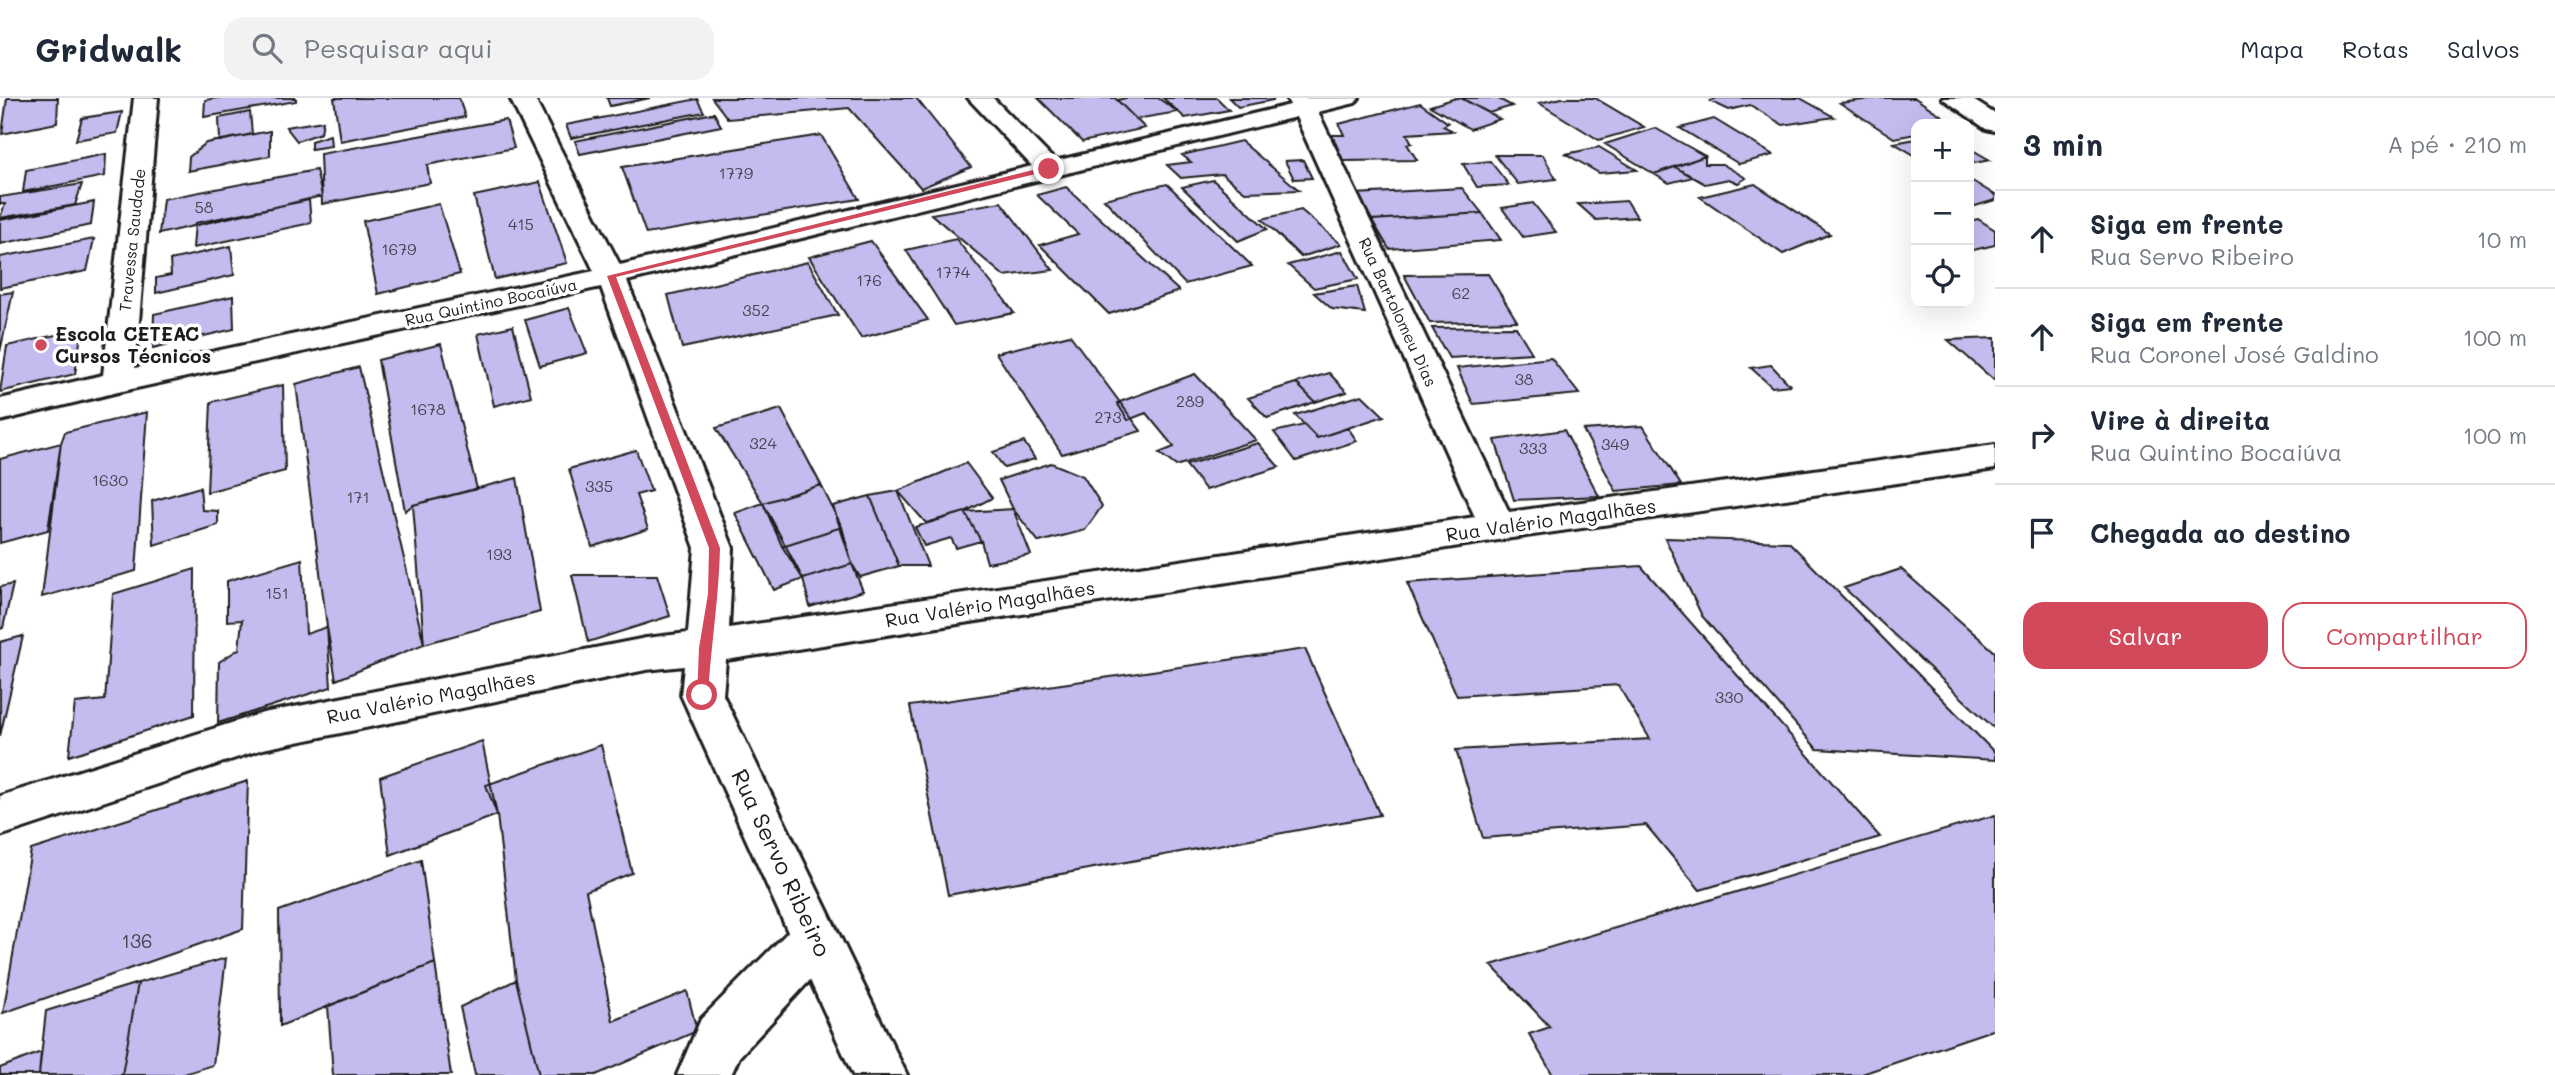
<!DOCTYPE html>
<html lang="pt">
<meta charset="utf-8">
<style>
:root{--surface:#fff;--page:#f2f2f3;--text:#1f2937;--muted:#747a83;--line:#e0e1e3;--accent:#d1495b}
body{margin:0;font-family:Mali,sans-serif;background:var(--page);color:var(--text)}
.controls{position:absolute;right:21px;top:21px;display:grid;overflow:hidden;border-radius:14px;box-shadow:0 7px 28px #0002}
.controls button{width:63px;height:63px;display:grid;place-items:center;padding:0;border:0;border-bottom:2px solid var(--line);background:var(--surface);color:var(--text);font:35px sans-serif}
.stop{position:absolute;width:21px;height:21px;margin:-16px;border:5px solid #d1495b;border-radius:50%;background:#fff}
.stop.end{background:#d1495b;border-color:#fff;box-shadow:0 2px 7px #0008}
.list{margin:0;padding:0;list-style:none}
h2{display:flex;justify-content:space-between;align-items:center;height:91px;margin:0;padding:0 28px;font-size:30px}
h2 small{font-size:23px;font-weight:400;color:var(--muted)}
.list li{display:grid;grid-template-columns:46px 1fr auto;gap:21px;align-items:center;box-sizing:border-box;height:98px;padding:0 28px;border-top:2px solid var(--line)}
.list b{display:block;font-size:26px;white-space:nowrap}
.list p{margin:0;font-size:23px;white-space:nowrap;color:var(--muted)}
.list em{font-size:23px;font-style:normal;color:var(--muted)}
.actions{display:flex;gap:14px;padding:21px 28px}
.actions a{flex:1;padding:16px 0;border:2px solid var(--accent);border-radius:21px;text-align:center;font-size:24px;color:var(--accent)}
.actions .main{background:var(--accent);color:#fff}
.icon{flex:none;width:38px;height:38px;fill:none;stroke:currentColor;stroke-width:2;stroke-linecap:round;stroke-linejoin:round}
.map{position:relative;flex:none;width:1995px;height:977px;overflow:hidden}
header{display:flex;align-items:center;gap:42px;box-sizing:border-box;height:98px;padding:0 35px;background:var(--surface);border-bottom:2px solid var(--line)}
header strong{font-size:33px}
nav{display:flex;gap:38px;margin-inline-start:auto;font-size:24px}
.search{width:490px;height:63px;background:var(--page);display:flex;align-items:center;gap:18px;box-sizing:border-box;padding:0 24px;border-radius:21px;color:var(--muted);font-size:26px}
main{display:flex}
aside{flex:1;background:var(--surface)}
.map>svg:first-child{display:block}
.building{fill:#c4bcee;stroke:#1c1c1c;stroke-width:2}
.lines{fill:none;stroke-linecap:round;stroke-linejoin:round}
.minor-casing{stroke:#1c1c1c;stroke-width:6}
.minor{fill:#fff;fill-rule:evenodd}
.route{fill:#d1495b}
.poi-dot{fill:#d1495b;stroke:#fff;stroke-width:2.5}
.labels{text-anchor:middle;stroke-width:7;stroke-linejoin:round;paint-order:stroke}
.number-label{font-size:16px;fill:#464450}
.far-street-label{font-size:16px;fill:#1c1c1c;stroke:#fff}
.poi-label{font-size:19px;font-weight:bold;fill:#1c1c1c;stroke:#fff;text-anchor:start}
.street-label{font-size:19px;fill:#1c1c1c;stroke:#fff}
.near-number-label{font-size:19px;fill:#464450}
.near-street-label{font-size:23px;fill:#1c1c1c;stroke:#fff}
</style>
<header>
<strong>Gridwalk</strong>
<div class="search"><svg class="icon" aria-label="search" viewBox="0 0 24 24"><circle cx="10" cy="10" r="6"/><path d="M15 15l6 6"/></svg>Pesquisar aqui</div>
<nav><a>Mapa</a><a>Rotas</a><a>Salvos</a></nav>
</header>
<main>
<div class="map">
<svg width="1995" height="977" viewBox="0 0 1995 977">
<rect width="100%" height="100%" fill="#fff"/>
<filter id="ink" filterUnits="userSpaceOnUse"><feTurbulence type="fractalNoise" baseFrequency=".0143" numOctaves="2"/><feDisplacementMap in="SourceGraphic" scale="14" xChannelSelector="R" yChannelSelector="G"/><feConvolveMatrix kernelMatrix="1 2 1 2 8 2 1 2 1" color-interpolation-filters="sRGB"/></filter>
<g filter="url(#ink)">
<path class="building" d="M7,0H58L57,25L2,36Z
M217,0H296V3L204,19L205,2Z
M334,0H459L465,19L340,43Z
M607,0H650L610,8Z
M712,0H916L971,69L921,90L849,10L728,21Z
M1038,0H1115L1145,30L1082,44Z
M1126,0H1158L1178,14L1136,21L1117,2Z
M1163,0H1217L1229,12L1185,20Z
M1229,0H1272L1273,2L1238,9Z
M1456,0H1461L1500,21L1470,31L1430,8Z
M1461,0H1497L1512,8L1489,15Z
M1562,0H1595L1644,29L1599,42L1539,5Z
M1717,0H1800L1834,19L1783,27L1750,7L1729,12L1710,3Z
M1879,0H1915L1954,26H1916V36L1894,40L1840,5Z
M697,1L704,14L571,40L566,27Z
M1420,5L1448,25L1443,28L1453,33L1407,36L1412,45L1407,46L1417,62L1343,63L1332,37H1344L1339,26Z
M122,14L117,35L76,42L82,20Z
M250,14L252,36L220,43L219,20Z
M714,15L721,28L580,56L575,43Z
M1714,21L1773,57L1739,66L1680,30Z
M506,22L514,50L427,67L430,85L322,106L320,56Z
M323,23L321,35L297,43L286,29Z
M1655,30L1705,58L1654,76L1605,46Z
M270,33V58L188,73L189,59L206,45Z
M330,37L331,48L311,51V43Z
M821,37L859,101L646,136L622,69Z
M1916,41V58L1894,45Z
M1241,43L1299,92L1245,94L1222,76L1181,80L1167,67L1191,64L1182,57Z
M1599,49L1637,72L1599,75L1566,56Z
M1969,50L1990,62L1969,66Z
M106,56L105,78L23,94L26,72Z
M1495,57H1543L1556,81L1518,86Z
M1705,58V66H1722L1746,80L1738,85L1729,81L1705,86L1675,69Z
M1303,62L1312,80L1294,81L1285,63Z
M1490,63L1509,87L1477,89L1463,66Z
M1675,69L1693,79L1669,85L1654,76Z
M316,72L322,98L159,136L163,101Z
M1969,81L1995,97V102L1969,110Z
M1213,82L1267,131L1238,143L1182,89Z
M540,84L567,165L495,181L474,98Z
M82,86L75,107L0,120L5,106H0V99Z
M1167,86L1252,168L1185,186L1104,101Z
M1755,86L1830,136L1783,156L1700,99Z
M1066,89L1179,193L1109,216L1040,147L1078,136L1037,97Z
M1462,90L1482,115L1372,122L1356,96Z
M309,102L311,125L193,150L195,125Z
M1627,103L1637,119L1596,122L1578,106Z
M94,104L91,127L0,146V122Z
M1001,104L1053,172L1004,178L931,116Z
M1533,105L1556,134L1523,139L1502,110Z
M439,106L460,176L378,196L363,123Z
M1301,112L1341,146L1301,159L1262,121Z
M1482,115L1501,142L1389,151L1372,122Z
M1978,121L1995,132V147L1969,153V123Z
M94,141L87,173L0,190V159Z
M956,141L1004,201L1014,215L954,227L906,152Z
M871,143L928,222L861,240L809,159Z
M231,148L234,177L156,195V180L171,177L170,162Z
M1342,153L1358,181L1314,190L1288,167Z
M808,164L838,217L682,250L668,197Z
M1488,176L1517,223L1430,225L1404,177Z
M1357,188L1365,215L1332,211L1314,195Z
M13,194L0,254V196Z
M233,198L234,231L153,250L154,216Z
M569,210L587,255L540,268L525,222Z
M513,228L531,298L494,308L478,236Z
M1516,229L1532,255L1449,260L1432,230Z
M82,231L75,276L0,294L7,248Z
M1070,237L1141,333L1062,356L996,255Z
M1995,240V283L1948,242Z
M441,246L477,391L413,407L405,413L378,262Z
M1551,260L1579,296L1473,306L1457,270Z
M1771,267L1790,287L1772,289L1751,270Z
M359,269L424,546L336,582L327,529L296,286Z
M1329,275L1347,294L1315,304L1296,285Z
M1195,276L1256,342L1176,368L1159,355L1174,349L1146,315L1128,322L1117,305Z
M1296,285L1315,304L1267,320L1248,300Z
M283,287L285,373L207,394L211,304Z
M1362,297L1384,318L1317,340L1295,317Z
M781,311L821,387L763,405L716,330Z
M147,314L136,473L42,499L61,345L65,334Z
M1304,327L1317,340L1348,330L1357,343L1296,363L1274,334Z
M1643,328L1681,387L1616,393L1583,332Z
M1564,332L1599,398L1514,402L1495,342Z
M1024,344L1035,361L1004,370L993,354Z
M61,345L48,432L0,445V361Z
M1258,345L1279,369L1206,392L1186,367Z
M636,352L651,393L636,397L648,431L592,449L569,371Z
M966,365L992,400L965,414L926,425L898,393Z
M1051,365L1083,378L1102,408L1085,432L1039,444L1013,411L999,382Z
M517,380L540,514L424,546L413,407Z
M821,387L842,429L782,448L763,405Z
M200,389L202,412L218,413V427L154,447L152,403Z
M898,393L928,468H899L870,398Z
M870,398L899,468L860,479L852,466L833,408Z
M763,405L803,481L774,492L735,415Z
M1013,411L1031,457L987,465L981,443L965,414Z
M965,414L981,443L956,450L951,440L924,448L915,429Z
M842,429L852,466L803,481L782,448Z
M1665,440L1789,444L1995,655V662L1817,651L1702,518Z
M302,461L306,536L327,529L331,589L218,625L219,564L239,551L242,522L227,523V483Z
M852,466L863,493L810,509L803,481Z
M1641,468L1880,739L1700,792L1646,727L1483,740L1456,652L1650,641L1618,587L1457,598L1407,485Z
M195,471L194,617L69,658L75,605L105,602L113,496Z
M1901,471L1995,554V631L1844,490Z
M572,477H657L670,518L588,544Z
M13,486L3,530L0,531V489Z
M23,538L0,638V544Z
M1305,551L1380,717L948,797L910,608Z
M482,643L497,717L390,757L380,679Z
M601,647L632,775L586,793L613,923L687,893L697,933L596,977H539L516,882L497,717L486,687Z
M248,683L243,831L3,915L31,752Z
M1995,717V931L1859,977H1553L1529,936L1550,929L1491,867Z
M421,762L435,865L280,928L279,813Z
M226,860L213,967L181,977H122L138,885Z
M435,865L451,977H333L328,908Z
M516,882L539,977H475L460,909Z
M138,885L122,977H39L46,913Z
M41,954L39,977H0V970Z"/>
<g class="lines">
<defs>
<path id="minor" d="M134,0H158L135,270L594,173L510,0H534L620,167L1032,68L968,0H993L1055,63L1290,7L1287,0H1359L1355,5L1318,14L1509,414L1995,347V371L1498,442L726,562L723,597L907,977H853L810,882L739,959L731,977H677L701,921L788,834L681,597L684,568L646,572L263,651L0,738V698L263,615L646,540L688,535L695,450L601,189L118,294L0,323V301L103,277ZM1296,19L1475,419L729,530L733,450L627,183Z
M1942,0H1970L1995,16V33L1986,31Z"/>
</defs>
<use href="#minor" class="minor-casing"/>
<use href="#minor" class="minor"/>
</g>
</g>
<path class="route" d="M1049,68L1052,72L616,179L720,450C719,499 711,547 708,597L702,602L697,600L699,550L708,496L709,450L607,178Z"/>
<circle class="poi-dot" cx="41" cy="247" r="7"/>
<g class="labels">
<g class="number-label">
<text x="736" y="81">1779</text>
<text x="204" y="115">58</text>
<text x="521" y="132">415</text>
<text x="399" y="157">1679</text>
<text x="953" y="180">1774</text>
<text x="869" y="188">176</text>
<text x="1461" y="201">62</text>
<text x="756" y="218">352</text>
<text x="1524" y="287">38</text>
<text x="1190" y="309">289</text>
<text x="428" y="317">1678</text>
<text x="1108" y="325">273</text>
<text x="763" y="351">324</text>
<text x="1615" y="352">349</text>
<text x="1533" y="356">333</text>
<text x="110" y="388">1630</text>
<text x="599" y="394">335</text>
<text x="358" y="405">171</text>
<text x="499" y="462">193</text>
<text x="277" y="501">151</text>
<text x="1729" y="605">330</text>
</g>
<g class="far-street-label">
<text transform="translate(132 142) rotate(-84)" y="6">Travessa Saudade</text>
<text transform="translate(491 204) rotate(-12)" y="6">Rua Quintino Bocaiúva</text>
<text transform="translate(1398 214) rotate(65)" y="6">Rua Bartolomeu Dias</text>
</g>
<g class="poi-label">
<text x="55" y="243">Escola CETEAC<tspan x="55" dy="22">Cursos Técnicos</tspan></text>
</g>
<g class="street-label">
<text transform="translate(1551 422) rotate(-8)" y="7">Rua Valério Magalhães</text>
<text transform="translate(990 506) rotate(-9)" y="7">Rua Valério Magalhães</text>
<text transform="translate(431 599) rotate(-11)" y="7">Rua Valério Magalhães</text>
</g>
<g class="near-number-label">
<text x="137" y="850">136</text>
</g>
<g class="near-street-label">
<text transform="translate(781 765) rotate(65)" y="8">Rua Servo Ribeiro</text>
</g>
</g>
</svg>
<div class="controls">
<button>+</button>
<button>−</button>
<button><svg class="icon" aria-label="locate" viewBox="0 0 24 24"><circle cx="12" cy="12" r="6"/><path d="M12 2v4M12 18v4M2 12h4M18 12h4"/></svg></button>
</div>
<div class="stop" style="left:702px;top:597px"></div>
<div class="stop end" style="left:1049px;top:71px"></div>
</div>
<aside>
<h2>3 min<small>A pé · 210 m</small></h2>
<ul class="list">
<li><svg class="icon" aria-label="ahead" viewBox="0 0 24 24"><path d="M12 20V5M6 11l6-6 6 6"/></svg><div><b>Siga em frente</b><p>Rua Servo Ribeiro</p></div><em>10 m</em></li>
<li><svg class="icon" aria-label="ahead" viewBox="0 0 24 24"><path d="M12 20V5M6 11l6-6 6 6"/></svg><div><b>Siga em frente</b><p>Rua Coronel José Galdino</p></div><em>100 m</em></li>
<li><svg class="icon" aria-label="right" viewBox="0 0 24 24"><path d="M7 20v-9h11M14 6l5 5-5 5"/></svg><div><b>Vire à direita</b><p>Rua Quintino Bocaiúva</p></div><em>100 m</em></li>
<li><svg class="icon" aria-label="arrive" viewBox="0 0 24 24"><path d="M6 21V4h12l-3 4 3 4H6"/></svg><div><b>Chegada ao destino</b></div></li>
</ul>
<div class="actions"><a class="main">Salvar</a><a>Compartilhar</a></div>
</aside>
</main>
